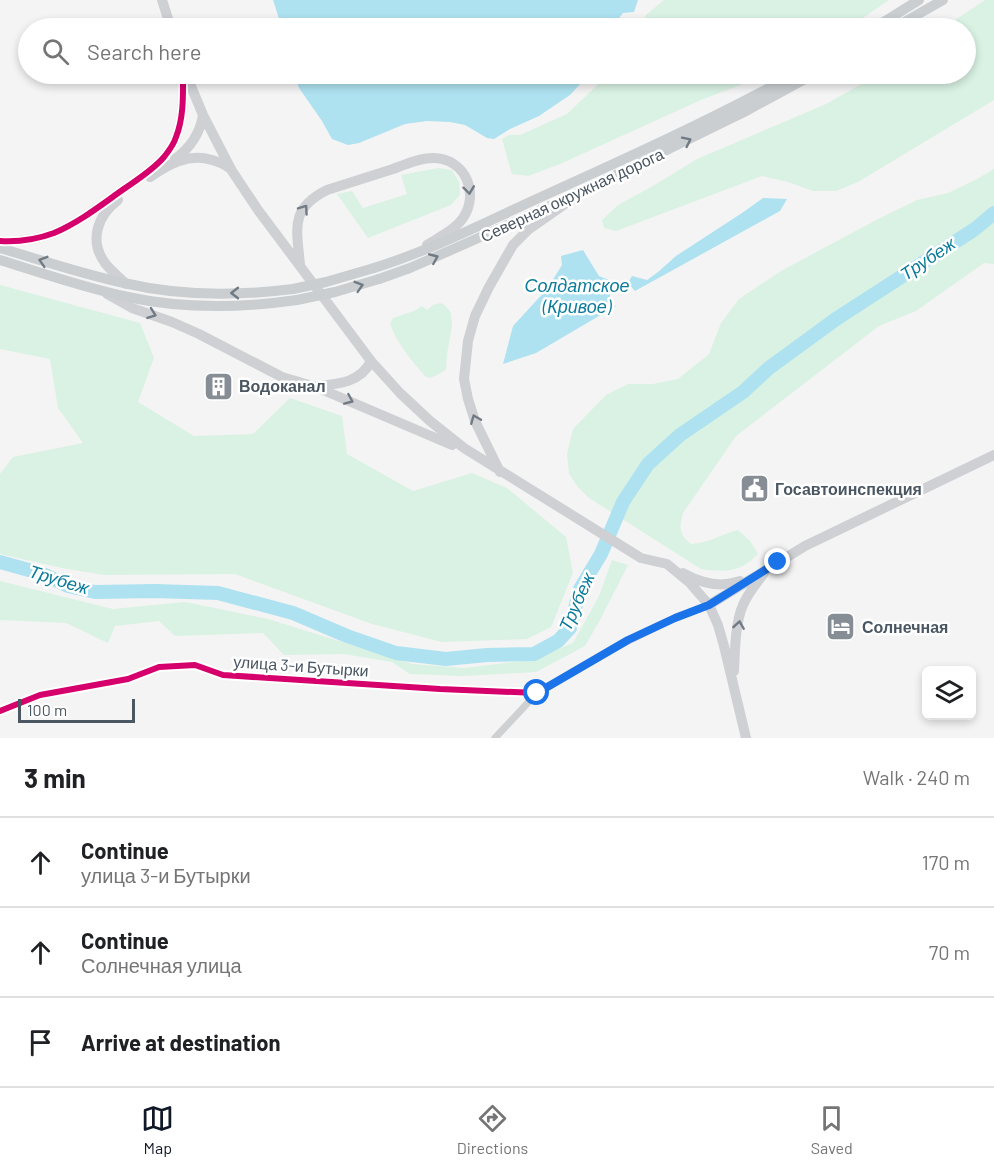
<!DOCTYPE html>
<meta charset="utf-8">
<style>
:root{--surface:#fff;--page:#f6f6f6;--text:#202124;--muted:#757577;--line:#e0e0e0;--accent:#111827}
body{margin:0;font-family:Barlow,sans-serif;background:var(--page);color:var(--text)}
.controls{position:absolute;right:18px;bottom:18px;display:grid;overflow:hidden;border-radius:9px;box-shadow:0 3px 9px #0003}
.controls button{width:54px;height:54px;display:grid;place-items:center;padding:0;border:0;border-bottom:2px solid var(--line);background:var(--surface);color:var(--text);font:30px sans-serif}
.scale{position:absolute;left:18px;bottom:15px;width:117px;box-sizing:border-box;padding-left:6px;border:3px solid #4a5661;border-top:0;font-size:16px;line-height:21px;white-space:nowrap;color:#4a5661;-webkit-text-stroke:4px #fff;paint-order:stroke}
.stop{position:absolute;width:18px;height:18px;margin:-14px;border:4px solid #1a73e8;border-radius:50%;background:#fff}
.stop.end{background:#1a73e8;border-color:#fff;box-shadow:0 2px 6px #0008}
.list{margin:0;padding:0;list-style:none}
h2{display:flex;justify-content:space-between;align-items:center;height:78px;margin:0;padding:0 24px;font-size:26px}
h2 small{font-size:20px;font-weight:400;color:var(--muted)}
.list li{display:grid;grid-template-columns:39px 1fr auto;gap:18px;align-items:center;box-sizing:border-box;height:90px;padding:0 24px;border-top:2px solid var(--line)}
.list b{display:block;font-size:22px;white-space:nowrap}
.list p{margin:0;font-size:20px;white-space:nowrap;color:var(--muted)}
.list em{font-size:20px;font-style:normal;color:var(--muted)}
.icon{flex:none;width:33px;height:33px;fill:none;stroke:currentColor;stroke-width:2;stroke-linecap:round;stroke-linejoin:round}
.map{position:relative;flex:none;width:994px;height:738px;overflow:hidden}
.search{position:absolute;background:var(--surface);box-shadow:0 3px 9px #0003;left:18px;right:18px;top:18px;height:66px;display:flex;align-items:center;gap:15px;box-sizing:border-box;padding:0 21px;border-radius:33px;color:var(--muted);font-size:22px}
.sheet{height:348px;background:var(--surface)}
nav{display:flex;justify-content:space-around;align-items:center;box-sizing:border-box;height:84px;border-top:2px solid var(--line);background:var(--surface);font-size:16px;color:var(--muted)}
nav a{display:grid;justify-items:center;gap:3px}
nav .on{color:var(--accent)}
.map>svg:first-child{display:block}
.green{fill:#d9f2e3}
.water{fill:#aee2f0}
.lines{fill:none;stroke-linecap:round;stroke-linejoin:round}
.river{stroke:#aee2f0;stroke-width:14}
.street{stroke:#ced0d2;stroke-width:7}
.secondary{stroke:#ced0d4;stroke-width:10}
.primary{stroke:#caced1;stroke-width:10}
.primary-bridge{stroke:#caced1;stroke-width:10}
.cycleway-casing{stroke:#fff;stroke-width:10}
.cycleway{stroke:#d6006c;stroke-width:6}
.oneway{stroke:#707a83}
.oneway2{stroke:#727b84}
.route{stroke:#1a73e8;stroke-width:8}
.labels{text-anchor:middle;stroke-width:5;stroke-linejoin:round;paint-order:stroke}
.street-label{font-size:16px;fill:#4a5661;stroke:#fff}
.poi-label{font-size:16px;font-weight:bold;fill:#4a5661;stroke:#fff;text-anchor:start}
.water-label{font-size:18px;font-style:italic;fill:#0c7c9b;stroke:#fff}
</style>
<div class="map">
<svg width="994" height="738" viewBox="0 0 994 738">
<rect width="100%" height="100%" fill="#f4f4f4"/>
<path class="green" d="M664,0H889L848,28H640L646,15Z
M985,0H994V100L858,182L836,191H813L788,182L762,176L616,231L604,228L602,220L618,205L653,186L697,159L826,104L879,74H966V28H943Z
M609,74H767L748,82L701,100L560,164L528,176L512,174L502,139L509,135H520L567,114Z
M438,168L452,170L459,182L460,195L451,205L368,238L337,194L352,191L363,208L407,194L401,175Z
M994,169V264L984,263L916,311L879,326L736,436L683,513C679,529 679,534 691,544C708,543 722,534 738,530L750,541L758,554C740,573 725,572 701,569L589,498L578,487L569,474L567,454L573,429L606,395L628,384H653L678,379L709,354L721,323L739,299L781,271L878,219L917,200L948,193L977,179Z
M0,285L140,323L154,358L138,402L194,436L253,434L290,398L342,416L347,454L413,491L472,473L507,488L566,537L573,573L551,627L527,639L442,642L372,624L235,574L104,575L62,568L0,554V474L13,457L83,443L58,408L50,359L0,349Z
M440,303L445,305L451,313L452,326L447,354L446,370L431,378L426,377C412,361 398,345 390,324L393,318L414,311L422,306L427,310L433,305Z
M612,560L628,565L600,620L585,646L536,672L463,676L410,674L392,662L344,654L284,655L263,633L175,636L159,621L115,626L108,643L66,623L0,620V581L113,609L185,602L268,619L413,664L464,668L531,660L573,643L599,596Z"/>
<path class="water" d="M273,0H638L634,12L623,13L616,22L617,28H282Z
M294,74H587L583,81L570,95L539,116L510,129L494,139L487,138L465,125L450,122L427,121L405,124L359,143L348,145L332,139L322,121L299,88Z
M763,198L787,199L780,211L635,291L628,283L632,276L647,280L658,272L676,256L742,213Z
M583,250L599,276L614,282L608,302L616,306L536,353L503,364L513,326L547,289L562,265L561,256Z"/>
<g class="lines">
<path class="river" d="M0,562L43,574L68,586L95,592L155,591L218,593L293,613L347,636L396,653L446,659L487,655L534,654L558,641L570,628L580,589L601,554L623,502L648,464L680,435L743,392L769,368L836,319L975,229L994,213"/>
<path class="street" d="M0,711L40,695L128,679L159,667L195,665L223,675L440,689L537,693
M495,738L537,693L628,641L675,618L709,605"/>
<path class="secondary" d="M162,0L171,28
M186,74L203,115L232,171L258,210L371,361L400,393L430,421L464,448L641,558L667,564L690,583L709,605L718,625L724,646L746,738
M175,159C190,148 200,134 203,115
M150,177C169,164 188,153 212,160C219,162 223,163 229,168
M118,200C97,216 89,241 105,263C111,271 119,277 126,284
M0,241C18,242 38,239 54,233C78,223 100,206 121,191C135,181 152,171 164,157C168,152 174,144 176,137C184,117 183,94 183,74
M300,265C297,229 289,209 327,190C349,183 371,176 393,169C406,164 420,158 433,158C465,158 480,193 463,218C455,230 439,237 427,245
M107,294L132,308L172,322L199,334L282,377L316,387L452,445
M318,386C339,384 361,382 371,361
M500,472L475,421L468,399L464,379L468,341L475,316L489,287L513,245L528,230L575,197
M683,573C695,580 712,586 726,584C730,584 736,582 740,581
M709,605L805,546L994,455
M734,671C735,651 735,623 743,605C748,593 756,584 764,573"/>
<path class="primary" d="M874,28L919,0
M894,28L943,0
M0,248C41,260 82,274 124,283C179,296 237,296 293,289
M0,260C42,273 85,288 128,297C183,309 241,308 297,300
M374,268C432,250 486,222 541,197C627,158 713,119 795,74
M379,279L410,268L467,243L583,191L744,112L814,74"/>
<path class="primary-bridge" d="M293,289L326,282L374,268
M297,300L335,292L379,279"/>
<defs>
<path id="cycleway" d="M0,241C18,242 38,239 54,233C78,223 100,206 121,191C135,181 152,171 164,157C168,152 174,144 176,137C184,117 183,94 183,74
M0,711L40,695L128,679L159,667L195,665L223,675L440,689L537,693"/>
</defs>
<use href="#cycleway" class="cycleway-casing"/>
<use href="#cycleway" class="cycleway"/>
</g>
<defs><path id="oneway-chevron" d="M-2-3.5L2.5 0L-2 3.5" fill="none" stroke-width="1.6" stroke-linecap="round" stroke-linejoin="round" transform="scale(1.5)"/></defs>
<g class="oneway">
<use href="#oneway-chevron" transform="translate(687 141) rotate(-26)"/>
<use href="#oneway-chevron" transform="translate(434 258) rotate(-23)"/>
<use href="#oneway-chevron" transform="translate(43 261) rotate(-163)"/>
<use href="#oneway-chevron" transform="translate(359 286) rotate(-17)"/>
<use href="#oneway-chevron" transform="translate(235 293) rotate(180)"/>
</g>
<g class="oneway2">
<use href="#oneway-chevron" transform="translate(469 190) rotate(83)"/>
<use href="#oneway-chevron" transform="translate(304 209) rotate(-55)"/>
<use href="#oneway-chevron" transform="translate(152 314) rotate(20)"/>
<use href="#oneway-chevron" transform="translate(349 400) rotate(23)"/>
<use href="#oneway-chevron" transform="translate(475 419) rotate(-112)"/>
<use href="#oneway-chevron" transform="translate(739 625) rotate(-81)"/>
</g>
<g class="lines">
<path class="route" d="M537,693L628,640L675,618L709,605L778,562"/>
</g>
<defs>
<symbol id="building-square" viewBox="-11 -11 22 22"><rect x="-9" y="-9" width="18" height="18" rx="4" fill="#868d94" stroke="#fff"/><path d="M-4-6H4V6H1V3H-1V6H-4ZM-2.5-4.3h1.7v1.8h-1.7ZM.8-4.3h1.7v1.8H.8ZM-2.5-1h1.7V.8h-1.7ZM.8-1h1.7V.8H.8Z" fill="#fff"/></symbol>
<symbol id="civic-square" viewBox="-11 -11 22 22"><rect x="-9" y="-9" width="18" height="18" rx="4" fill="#868d94" stroke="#fff"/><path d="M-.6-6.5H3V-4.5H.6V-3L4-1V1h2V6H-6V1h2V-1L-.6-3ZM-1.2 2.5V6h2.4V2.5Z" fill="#fff"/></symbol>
<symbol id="hotel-square" viewBox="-11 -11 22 22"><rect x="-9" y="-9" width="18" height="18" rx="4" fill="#868d94" stroke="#fff"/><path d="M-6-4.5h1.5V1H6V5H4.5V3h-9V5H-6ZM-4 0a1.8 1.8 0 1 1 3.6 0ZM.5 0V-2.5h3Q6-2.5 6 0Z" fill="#fff"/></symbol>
</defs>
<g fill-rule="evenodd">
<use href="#building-square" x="202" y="370" width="33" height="33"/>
<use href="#civic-square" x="738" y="472" width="33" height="33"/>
<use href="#hotel-square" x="824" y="610" width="33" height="33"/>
</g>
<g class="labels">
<g class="street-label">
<text transform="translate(572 195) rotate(-25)" y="6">Северная окружная дорога</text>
<text transform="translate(301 666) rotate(4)" y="6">улица 3-и Бутырки</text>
</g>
<g class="poi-label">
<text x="239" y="392">Водоканал</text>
<text x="775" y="495">Госавтоинспекция</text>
<text x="862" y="633">Солнечная</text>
</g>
<g class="water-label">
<text transform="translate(928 259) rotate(-34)" y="6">Трубеж</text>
<text x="577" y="292">Солдатское<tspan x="577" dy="21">(Кривое)</tspan></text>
<text transform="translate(59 580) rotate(17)" y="6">Трубеж</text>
<text transform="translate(577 602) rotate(-66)" y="6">Трубеж</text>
</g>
</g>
</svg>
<div class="controls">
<button><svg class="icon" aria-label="layers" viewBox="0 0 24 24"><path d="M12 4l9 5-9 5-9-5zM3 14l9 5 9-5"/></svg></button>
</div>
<div class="scale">100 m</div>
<div class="stop" style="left:537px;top:693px"></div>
<div class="stop end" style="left:778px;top:562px"></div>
<div class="search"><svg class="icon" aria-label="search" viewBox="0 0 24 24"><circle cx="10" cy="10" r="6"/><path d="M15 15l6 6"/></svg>Search here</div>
</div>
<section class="sheet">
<h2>3 min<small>Walk · 240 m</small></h2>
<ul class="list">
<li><svg class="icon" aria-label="ahead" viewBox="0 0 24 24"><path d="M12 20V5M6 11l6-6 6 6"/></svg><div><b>Continue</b><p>улица 3-и Бутырки</p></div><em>170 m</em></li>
<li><svg class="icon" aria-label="ahead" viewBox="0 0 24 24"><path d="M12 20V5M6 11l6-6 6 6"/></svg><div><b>Continue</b><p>Солнечная улица</p></div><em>70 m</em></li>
<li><svg class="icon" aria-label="arrive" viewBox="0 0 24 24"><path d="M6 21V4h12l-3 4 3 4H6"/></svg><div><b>Arrive at destination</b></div></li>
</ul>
</section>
<nav>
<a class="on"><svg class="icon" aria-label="map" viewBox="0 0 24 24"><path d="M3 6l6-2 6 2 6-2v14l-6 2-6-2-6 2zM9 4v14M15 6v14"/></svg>Map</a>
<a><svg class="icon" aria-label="directions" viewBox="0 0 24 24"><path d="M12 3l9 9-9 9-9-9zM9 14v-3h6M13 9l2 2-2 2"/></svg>Directions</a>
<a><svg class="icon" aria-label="saved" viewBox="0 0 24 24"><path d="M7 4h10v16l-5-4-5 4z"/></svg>Saved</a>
</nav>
